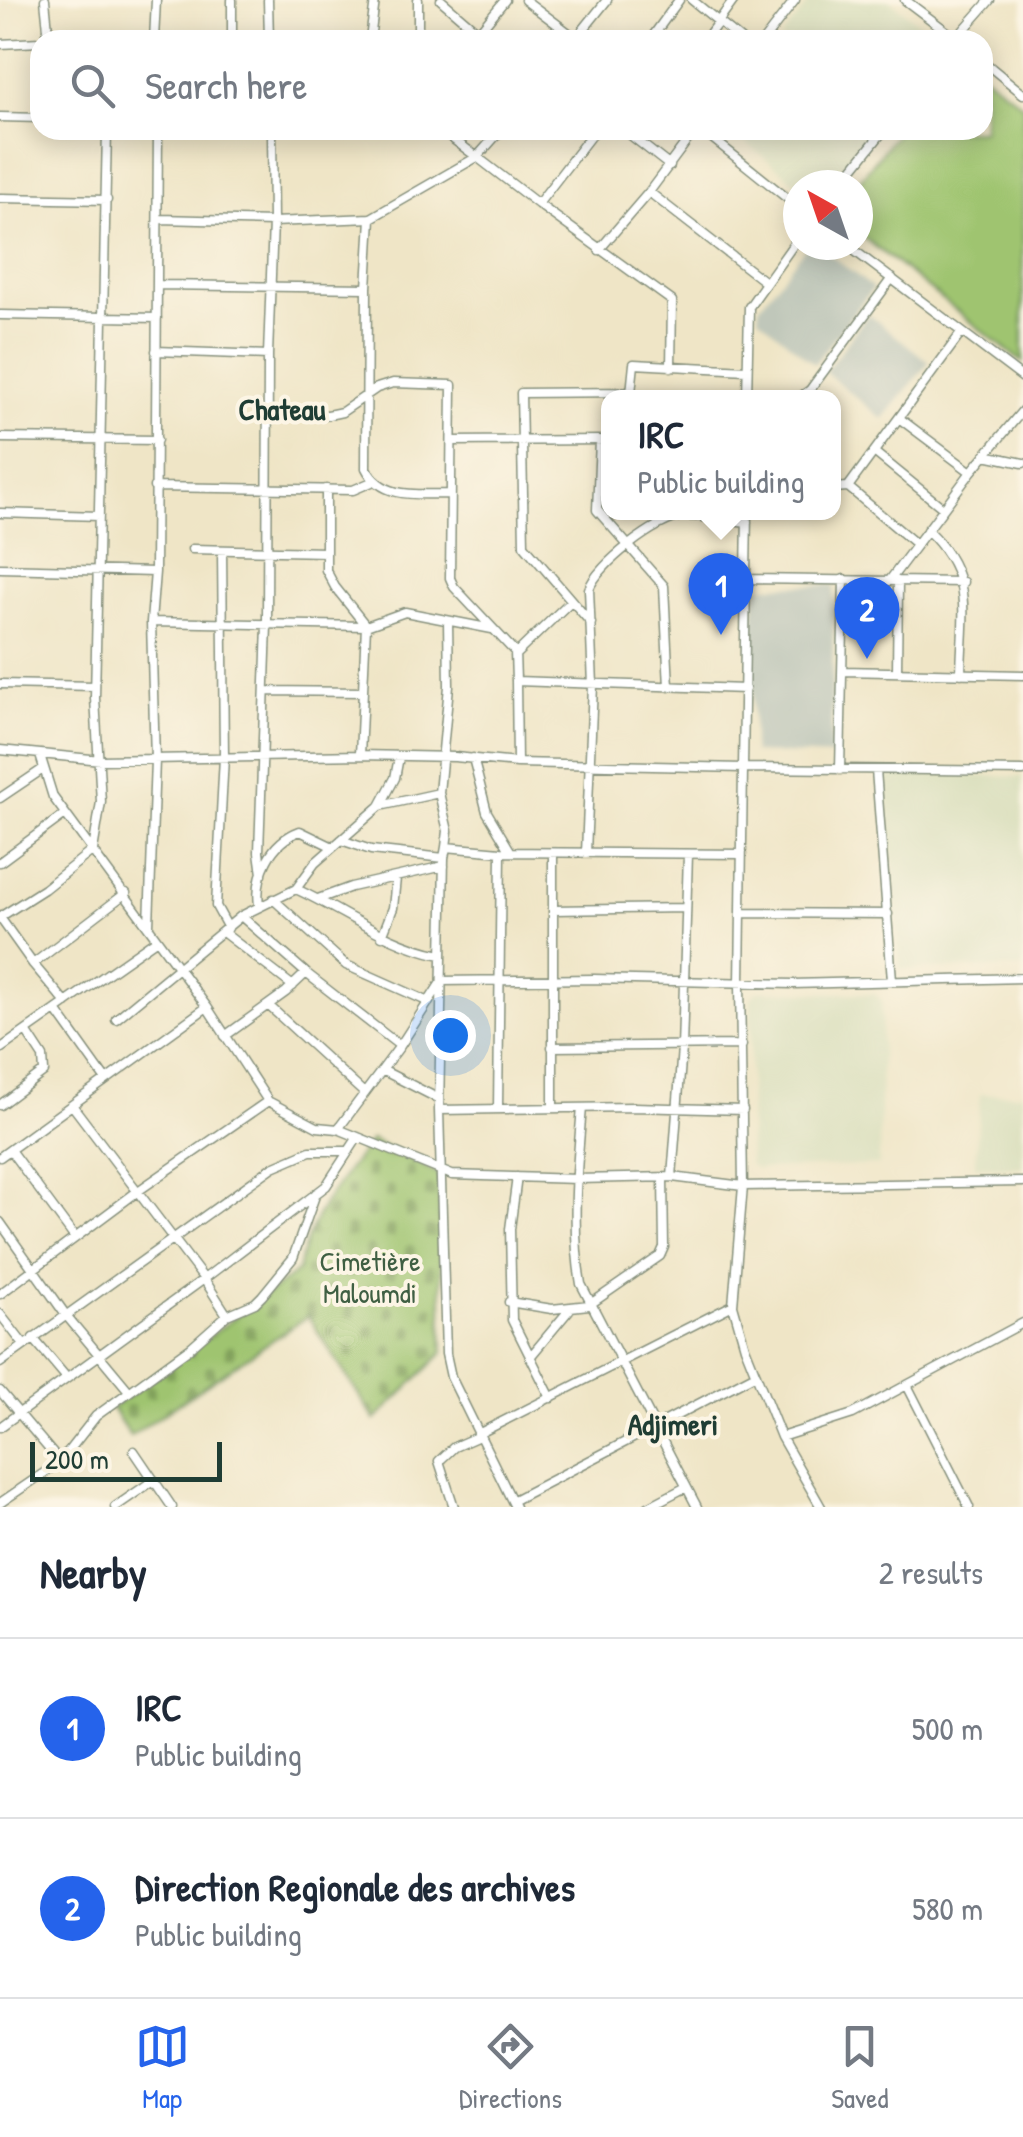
<!DOCTYPE html>
<meta charset="utf-8">
<style>
:root{--surface:#fff;--page:#f2f2f3;--text:#1f2937;--muted:#747a83;--line:#e0e1e3;--accent:#2563eb}
body{margin:0;font-family:"Patrick Hand",sans-serif;background:var(--page);color:var(--text)}
.compass{position:absolute;left:783px;top:170px;width:90px;height:90px;border-radius:50%;background:var(--surface);box-shadow:0 5px 25px #0003;rotate:320deg}
.scale{position:absolute;left:30px;bottom:25px;width:192px;box-sizing:border-box;padding-left:10px;border:5px solid #1f3d34;border-top:0;font-size:28px;line-height:35px;white-space:nowrap;color:#1f3d34;-webkit-text-stroke:8px #fcf5e5;paint-order:stroke}
.you{position:absolute;left:450px;top:1035px;width:35px;height:35px;margin:-25px;border:8px solid #fff;border-radius:50%;background:#1a73e8;box-shadow:0 0 0 15px #1a73e833}
.badge{display:grid;place-items:center;width:65px;height:65px;border-radius:50%;background:var(--accent);color:#fff;font-size:32px;font-weight:700}
.pin{position:absolute;translate:-50% -82px;filter:drop-shadow(0 2px 5px #0008)}
.pin::after{content:'';position:absolute;top:52px;width:35px;height:30px;background:inherit;clip-path:polygon(0 0,100% 0,50% 100%)}
.popup{position:absolute;left:601px;top:390px;width:240px;height:130px;box-sizing:border-box;display:grid;place-content:center;border-radius:20px;background:var(--surface);filter:drop-shadow(0 2px 8px #0005);font-size:32px;white-space:nowrap;color:var(--muted)}
.popup b{font-size:38px;color:var(--text)}
.popup::after{content:'';position:absolute;left:50%;top:100%;margin-left:-20px;border:20px solid transparent;border-top-color:var(--surface)}
.list{margin:0;padding:0;list-style:none}
h2{display:flex;justify-content:space-between;align-items:center;height:130px;margin:0;padding:0 40px;font-size:42px}
h2 small{font-size:32px;font-weight:400;color:var(--muted)}
.list li{display:grid;grid-template-columns:65px 1fr auto;gap:30px;align-items:center;box-sizing:border-box;height:180px;padding:0 40px;border-top:2px solid var(--line)}
.list b{display:block;font-size:38px;white-space:nowrap}
.list p{margin:0;font-size:32px;white-space:nowrap;color:var(--muted)}
.list em{font-size:32px;font-style:normal;color:var(--muted)}
.icon{flex:none;width:55px;height:55px;fill:none;stroke:currentColor;stroke-width:2;stroke-linecap:round;stroke-linejoin:round}
.map{position:relative;flex:none;width:1023px;height:1507px;overflow:hidden}
.search{position:absolute;background:var(--surface);box-shadow:0 5px 25px #0003;left:30px;right:30px;top:30px;height:110px;display:flex;align-items:center;gap:25px;box-sizing:border-box;padding:0 35px;border-radius:30px;color:var(--muted);font-size:38px}
.sheet{height:490px;background:var(--surface)}
nav{display:flex;justify-content:space-around;align-items:center;box-sizing:border-box;height:140px;border-top:2px solid var(--line);background:var(--surface);font-size:28px;color:var(--muted)}
nav a{display:grid;justify-items:center;gap:5px}
nav .on{color:var(--accent)}
.map>svg:first-child{display:block}
.built{fill:#dadfbd}
.industrial{fill:#c0c7ba}
.green{fill:#9fc46f;stroke:#5f8052;stroke-width:2.5}
.cemetery{fill:url(#cemetery-stones);stroke:#5f8052;stroke-width:2.5}
.lines{fill:none;stroke-linecap:round;stroke-linejoin:round}
.minor-casing{stroke:#87917d;stroke-width:11}
.minor{stroke:#fff;stroke-width:8}
.labels{text-anchor:middle;stroke-width:8;stroke-linejoin:round;paint-order:stroke}
.park-label{font-size:28px;fill:#3f5f43;stroke:#fcf5e5}
.neighbourhood-label{font-size:30px;font-weight:bold;fill:#1f3d34;stroke:#fcf5e5}
</style>
<div class="map">
<svg width="1023" height="1507" viewBox="0 0 1023 1507">
<defs>
<pattern id="cemetery-stones" width="16" height="16" patternUnits="userSpaceOnUse" patternTransform="scale(2.5)"><rect width="16" height="16" fill="#9fc46f"/><path d="M2 7V4a2 2 0 0 1 4 0v3zM10 15v-3a2 2 0 0 1 4 0v3z" fill="#81a05c"/></pattern>
</defs>
<rect width="100%" height="100%" fill="#fcf5e5"/>
<filter id="ink" filterUnits="userSpaceOnUse"><feTurbulence type="fractalNoise" baseFrequency=".01" numOctaves="2"/><feDisplacementMap in="SourceGraphic" scale="20" xChannelSelector="R" yChannelSelector="G"/><feConvolveMatrix kernelMatrix="1 2 1 2 8 2 1 2 1" color-interpolation-filters="sRGB"/></filter>
<filter id="wash" filterUnits="userSpaceOnUse"><feTurbulence type="fractalNoise" baseFrequency=".0048" numOctaves="4" result="noise"/><feDisplacementMap in="SourceGraphic" scale="40" xChannelSelector="R" yChannelSelector="G"/><feGaussianBlur stdDeviation="2.25" result="paint"/><feColorMatrix in="noise" values="0 0 0 0 0 0 0 0 0 0 0 0 0 0 0 0 0 1.4 0 .05"/><feComposite in="paint" operator="in"/></filter>
<g filter="url(#wash)">
<rect width="100%" height="100%" fill="#efe5c6"/>
<path class="built" d="M811,0H889L941,40H780Z
M730,130H876L832,185H799Z
M886,773L1023,777V968L900,969Z
M757,991L874,994L882,1000L879,1165L755,1169L749,1164L751,998Z
M980,1094H1023V1167L975,1166Z"/>
<path class="industrial" d="M818,246L873,288L814,364L758,317L759,307L806,247Z
M868,314L929,362L883,419L825,372Z
M834,585L831,744L835,756L753,753V625L757,586Z"/>
<path class="green" d="M983,74L1023,105V363L858,233L856,185L899,130H983Z"/>
<path class="cemetery" d="M371,1140L439,1174L443,1353L375,1420L308,1316L130,1436L112,1408L298,1271C306,1219 340,1181 371,1140Z"/>
</g>
<g filter="url(#ink)">
<g class="lines">
<defs>
<path id="minor" d="M232,0V40
M268,0L269,40
M418,0V40
M441,0L478,32
M525,0L578,40
M692,0L741,40
M905,0L958,40
M45,40L48,29L45,0
M154,40L156,0
M370,40L375,0
M472,40L505,0
M575,40L607,0
M650,40L679,0
M705,40L734,0
M764,40L795,0
M955,40L990,0
M0,44L40,42
M983,61L1023,94
M0,117L40,118
M441,130L477,157L501,130
M595,130L538,204L672,301L671,367
M624,130L670,166
M702,130L798,207
M840,185L884,130
M649,192L765,282
M0,198L107,200
M371,218L367,288L366,468C382,500 419,494 450,494
M160,219L273,222L371,218L477,157L538,204
M847,245L1023,378
M599,250L649,192L695,130
M159,285L367,288
M0,315L157,318
M156,351L268,355
M631,393L634,364L746,370
M747,398L749,307L798,238
M799,398L810,390L892,278
M269,412L328,415L342,412L377,388L393,383L452,385L450,578L454,587L515,652L516,681L745,689
M899,418L971,472
M0,438L157,440
M453,441L608,440
M600,441L597,510L664,586L669,687
M874,452L943,508
M985,455L1023,463
M154,487L353,490L374,481
M848,487L962,332
M834,488L848,487L916,544
M326,489V570L335,587L366,626L360,755
M747,512L743,768L1023,771
M0,513L99,516
M927,530C975,575 962,613 961,674
M192,549L326,552
M222,550L224,757L216,906L228,928
M0,568L155,572
M746,579L963,582
M890,580L971,472L1023,410
M151,622L366,626L405,612L492,629
M591,623L524,545L521,393L632,392
M516,654L571,601
M843,671L1023,675
M897,672L898,581
M516,681L517,763
M0,684L95,686
M265,691L363,692
M0,750L101,760L360,755L455,757L517,763L743,768L740,983L743,1186L733,1305L745,1347L781,1437L821,1507
M40,755L53,797L207,1007L268,1101L317,1127L338,1129L452,1175L577,1179L672,1177L743,1186L1023,1182
M473,758L487,812L511,852
M840,770L844,579
M876,770L892,980
M0,798L43,769
M380,806L439,793
M341,840L371,850L444,858L446,847L501,852L741,854
M446,847L448,831L439,793L449,686L448,621
M586,853L593,685L589,589C596,566 658,518 683,516C703,515 727,520 747,522
M444,858L439,1110L446,1354L451,1377L515,1507
M0,862L65,814
M262,874L259,852L267,625L268,355L273,222L272,130
M296,889C346,912 386,944 441,955
M273,899L346,965L429,1002
M318,899L351,887L444,866
M259,905C255,875 270,842 300,831L333,847
M553,910L685,908
M741,913L888,914
M241,916L306,973L400,1046
M0,917L44,889L93,850L101,802L95,698L107,130
M1,919L33,964L66,1003
M149,925L155,760L151,622L155,572L158,130
M224,933L293,986
M382,936L393,908L396,878
M33,964L126,893
M442,981L594,979L793,984L1023,978
M268,1005L363,1092
M56,1010L106,1080
M116,1019L241,916L296,889L315,863L380,806L395,778L399,757
M225,1036L286,992L306,973
M552,1047L742,1045
M0,1049L157,939
M382,1070L439,1099
M0,1105L44,1072L43,1057L26,1031
M72,1105L204,1279L227,1315
M553,1107V853
M498,1108L501,852
M582,1108C577,1165 571,1227 581,1284L697,1507
M439,1110L634,1107L743,1110
M338,1129L400,1046L440,984
M10,1150L75,1238
M0,1157L207,1007
M517,1177L510,1229L512,1320L551,1398
M672,1177L682,1048L688,854
M0,1222L65,1314L129,1391
M0,1294L138,1191L268,1101
M509,1302L552,1309L589,1305L660,1256L664,1247L663,1178
M0,1314L24,1345
M33,1338L66,1377
M530,1357L570,1309
M0,1363L273,1167L310,1151H349
M0,1391L60,1462
M0,1427L204,1279L326,1186L358,1137
M478,1434L733,1305
M781,1437L853,1414L907,1385
M134,1451L172,1507
M512,1501L756,1374
M0,1503L60,1462L96,1416L191,1347L227,1315L255,1303L262,1296L293,1258L316,1193
M115,1507L154,1480
M454,1507L439,1461L454,1447L479,1436
M648,1507L686,1487
M969,1507L907,1385L1023,1323"/>
</defs>
<use href="#minor" class="minor-casing"/>
<use href="#minor" class="minor"/>
</g>
</g>
<g class="labels">
<g class="park-label">
<text x="370" y="1271">Cimetière<tspan x="370" dy="32">Maloumdi</tspan></text>
</g>
<g class="neighbourhood-label">
<text x="282" y="420">Chateau</text>
<text x="673" y="1435">Adjimeri</text>
</g>
</g>
</svg>
<svg class="compass" viewBox="-18 -18 36 36"><path d="M0-13l5 13h-10z" fill="#e53935"/><path d="M0 13l5-13h-10z" fill="#747a83"/></svg>
<div class="scale">200 m</div>
<div class="you"></div>
<div class="pin badge" style="left:721px;top:635px">1</div>
<div class="popup"><b>IRC</b>Public building</div>
<div class="pin badge" style="left:867px;top:659px">2</div>
<div class="search"><svg class="icon" aria-label="search" viewBox="0 0 24 24"><circle cx="10" cy="10" r="6"/><path d="M15 15l6 6"/></svg>Search here</div>
</div>
<section class="sheet">
<h2>Nearby<small>2 results</small></h2>
<ul class="list">
<li><span class="badge">1</span><div><b>IRC</b><p>Public building</p></div><em>500 m</em></li>
<li><span class="badge">2</span><div><b>Direction Regionale des archives</b><p>Public building</p></div><em>580 m</em></li>
</ul>
</section>
<nav>
<a class="on"><svg class="icon" aria-label="map" viewBox="0 0 24 24"><path d="M3 6l6-2 6 2 6-2v14l-6 2-6-2-6 2zM9 4v14M15 6v14"/></svg>Map</a>
<a><svg class="icon" aria-label="directions" viewBox="0 0 24 24"><path d="M12 3l9 9-9 9-9-9zM9 14v-3h6M13 9l2 2-2 2"/></svg>Directions</a>
<a><svg class="icon" aria-label="saved" viewBox="0 0 24 24"><path d="M7 4h10v16l-5-4-5 4z"/></svg>Saved</a>
</nav>
